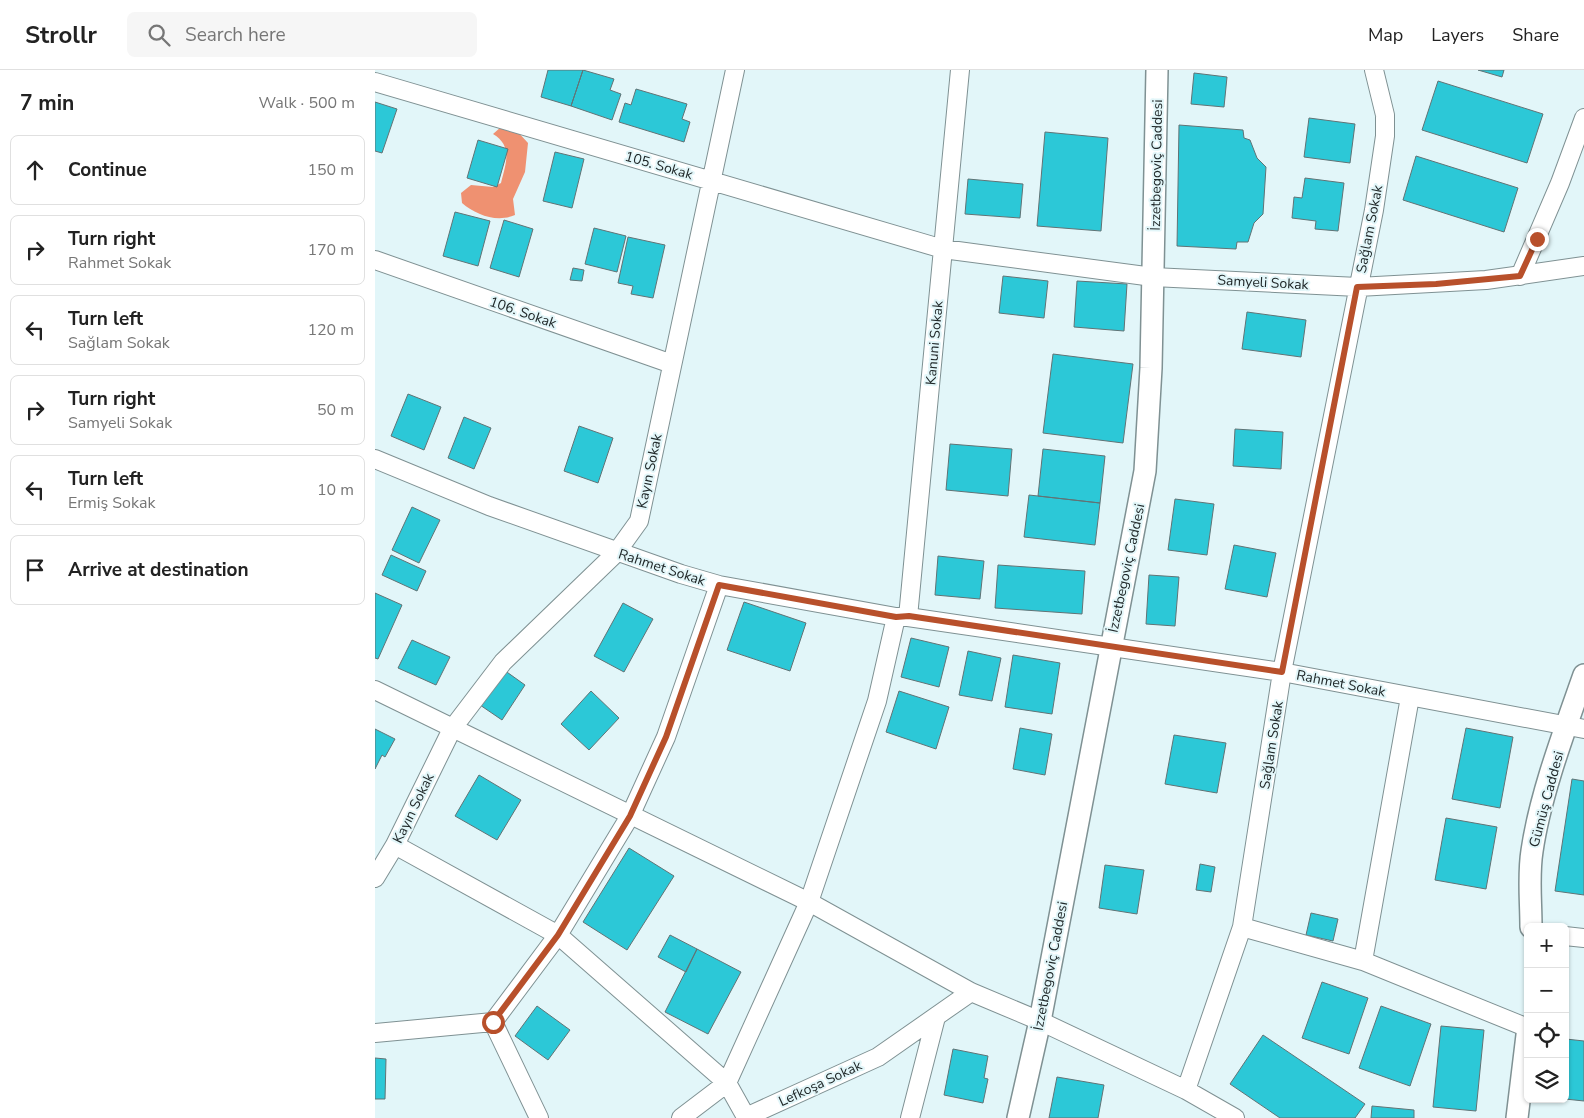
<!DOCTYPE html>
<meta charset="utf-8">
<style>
:root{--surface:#fff;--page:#f6f6f6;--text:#222;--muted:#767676;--line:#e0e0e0}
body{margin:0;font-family:"Nunito Sans",sans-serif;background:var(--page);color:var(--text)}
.controls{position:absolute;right:15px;bottom:15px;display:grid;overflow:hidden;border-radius:8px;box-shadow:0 1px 4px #0004}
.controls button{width:45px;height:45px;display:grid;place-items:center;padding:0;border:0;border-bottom:1px solid var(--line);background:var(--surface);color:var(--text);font:25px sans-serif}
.stop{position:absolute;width:15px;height:15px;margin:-11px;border:4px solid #b8502b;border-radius:50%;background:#fff}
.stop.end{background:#b8502b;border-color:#fff;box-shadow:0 1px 5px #0008}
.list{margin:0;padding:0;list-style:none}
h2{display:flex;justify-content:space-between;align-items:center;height:65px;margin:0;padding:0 20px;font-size:21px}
h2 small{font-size:16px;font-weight:400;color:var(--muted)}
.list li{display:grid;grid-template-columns:32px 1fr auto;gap:15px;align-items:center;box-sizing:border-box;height:70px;margin:0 10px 10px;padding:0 10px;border:1px solid var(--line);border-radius:8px}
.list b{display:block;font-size:19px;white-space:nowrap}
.list p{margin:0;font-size:16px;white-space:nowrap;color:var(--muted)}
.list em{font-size:16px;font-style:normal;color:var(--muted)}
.icon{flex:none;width:28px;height:28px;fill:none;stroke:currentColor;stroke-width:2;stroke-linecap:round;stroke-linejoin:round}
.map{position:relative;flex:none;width:1209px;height:1048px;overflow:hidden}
header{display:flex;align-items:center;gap:30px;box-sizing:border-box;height:70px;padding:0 25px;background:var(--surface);border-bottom:1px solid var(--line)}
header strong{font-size:24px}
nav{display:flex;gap:28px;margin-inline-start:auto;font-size:18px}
.search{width:350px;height:45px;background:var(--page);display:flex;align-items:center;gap:12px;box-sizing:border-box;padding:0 18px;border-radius:8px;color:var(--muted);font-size:19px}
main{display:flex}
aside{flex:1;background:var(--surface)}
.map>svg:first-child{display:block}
.forest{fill:#ef9171}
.building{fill:#2cc8d7;stroke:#617375}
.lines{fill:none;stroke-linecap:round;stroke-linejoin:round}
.minor-casing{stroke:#7f9193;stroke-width:20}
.tertiary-casing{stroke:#7f9193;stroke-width:24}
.minor{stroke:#fff;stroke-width:18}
.tertiary{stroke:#fff;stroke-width:21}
.route{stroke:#b8502b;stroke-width:6}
.labels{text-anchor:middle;stroke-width:4;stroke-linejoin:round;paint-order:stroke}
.street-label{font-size:14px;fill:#202829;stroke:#e2f6f9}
</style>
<header>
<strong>Strollr</strong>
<div class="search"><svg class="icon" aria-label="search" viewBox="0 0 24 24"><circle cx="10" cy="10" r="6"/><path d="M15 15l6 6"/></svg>Search here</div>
<nav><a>Map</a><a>Layers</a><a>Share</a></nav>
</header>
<main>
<aside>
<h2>7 min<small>Walk · 500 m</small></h2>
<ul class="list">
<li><svg class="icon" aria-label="ahead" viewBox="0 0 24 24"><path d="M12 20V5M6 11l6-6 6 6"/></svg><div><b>Continue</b></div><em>150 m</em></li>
<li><svg class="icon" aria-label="right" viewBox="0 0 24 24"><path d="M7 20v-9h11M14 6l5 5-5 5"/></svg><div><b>Turn right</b><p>Rahmet Sokak</p></div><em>170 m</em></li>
<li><svg class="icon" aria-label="left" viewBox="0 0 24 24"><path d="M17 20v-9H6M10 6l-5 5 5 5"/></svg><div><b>Turn left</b><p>Sağlam Sokak</p></div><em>120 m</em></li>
<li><svg class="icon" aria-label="right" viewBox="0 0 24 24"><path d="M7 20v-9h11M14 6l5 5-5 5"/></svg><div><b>Turn right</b><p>Samyeli Sokak</p></div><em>50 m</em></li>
<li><svg class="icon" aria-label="left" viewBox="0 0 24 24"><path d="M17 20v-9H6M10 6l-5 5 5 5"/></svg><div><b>Turn left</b><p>Ermiş Sokak</p></div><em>10 m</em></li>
<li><svg class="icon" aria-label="arrive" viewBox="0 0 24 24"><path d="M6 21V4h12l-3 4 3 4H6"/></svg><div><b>Arrive at destination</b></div></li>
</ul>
</aside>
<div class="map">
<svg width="1209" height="1048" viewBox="0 0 1209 1048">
<rect width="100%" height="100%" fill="#e2f6f9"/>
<path class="forest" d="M126,57L141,60L153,73L150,102L138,129L140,145C122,153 101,145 87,133L86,123L96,115L118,117L126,113C131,93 138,76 118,64Z"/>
<path class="building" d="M173,0H208L196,36L166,27Z
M208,0L239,9L235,20L246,24L237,50L196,36Z
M1103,0H1129L1127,7Z
M819,3L852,7L849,37L816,34Z
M1063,11L1168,44L1152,93L1047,60Z
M261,19L312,34L307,49L315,52L309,72L244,52L250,33L256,35Z
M0,32L22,39L7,83L0,81Z
M934,48L980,54L975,93L929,87Z
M804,55L868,60L869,68L875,70L882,88L891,97L888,144L879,153L873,172H862L861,179L802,176Z
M670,62L733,68L726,161L662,156Z
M103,70L133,79L122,117L92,108Z
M180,82L209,89L197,138L168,131Z
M1041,86L1143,118L1129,162L1028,130Z
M930,108L969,113L963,161L940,159L941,151L917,148L919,127L927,128Z
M593,109L648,114L645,148L590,144Z
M80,142L115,151L103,196L68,186Z
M129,150L158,159L144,207L115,198Z
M219,158L251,166L242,202L210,194Z
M253,167L290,175L278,228L256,224L258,216L243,213Z
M198,198L209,200L207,211L195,210Z
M628,206L673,211L669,248L624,243Z
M702,211L752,214L749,261L699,257Z
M872,242L931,250L926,287L867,279Z
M678,284L758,294L748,373L668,363Z
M33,324L66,337L49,380L16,366Z
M89,347L116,358L99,399L73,388Z
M204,356L238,368L223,413L189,401Z
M860,359L908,362L906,399L858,396Z
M575,374L637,379L633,426L571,420Z
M668,379L730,386L725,433L663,426Z
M654,425L725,433L720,475L649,467Z
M800,429L839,434L832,485L793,480Z
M37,437L65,450L44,493L17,480Z
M859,475L901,483L892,527L850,519Z
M16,485L51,501L42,521L7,505Z
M563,486L609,491L605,529L560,525Z
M623,495L710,501L707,544L620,538Z
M774,505L804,507L800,556L771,554Z
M0,523L27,535L3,589L0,588Z
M369,532L431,553L415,601L352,580Z
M248,533L278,549L249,602L219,586Z
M536,568L574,577L564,617L526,607Z
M37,570L75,587L61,615L23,598Z
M593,581L626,588L617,631L584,625Z
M638,585L685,593L677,644L630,637Z
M129,600L150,615L127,650L105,635Z
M216,621L244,648L214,680L186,654Z
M524,621L574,637L561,679L511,662Z
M645,658L677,664L670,705L638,699Z
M1091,658L1138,667L1125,738L1077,729Z
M0,659L20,669L10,687L7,685L0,699Z
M799,665L851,673L842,723L790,714Z
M104,705L146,730L122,770L80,746Z
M1197,709L1209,711V825L1180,821Z
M1071,748L1122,757L1111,819L1060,810Z
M254,778L299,806L252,880L208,852Z
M825,794L840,797L836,822L821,820Z
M730,795L769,800L762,844L724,838Z
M936,843L963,849L958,871L931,865Z
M295,865L322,879L311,902L283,887Z
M322,879L366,902L333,964L290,942Z
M947,912L993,928L974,984L927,968Z
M162,936L195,960L173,990L140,966Z
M1006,936L1056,954L1035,1016L984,998Z
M1066,956L1109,960L1101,1041L1058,1037Z
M888,965L990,1034L980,1048H905L855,1014Z
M1191,969L1209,971V1031L1190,1029Z
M578,979L613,986L609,1008L613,1009L608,1033L569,1025Z
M0,988L11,989L10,1029H0Z
M682,1007L729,1015L723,1048H674Z
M997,1036L1039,1040V1048H996Z"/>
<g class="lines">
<defs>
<path id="minor" d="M0,12L568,179L778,207L983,217L1111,210L1209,196
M0,190L297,294
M1145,206L1185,113L1209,48
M0,389L114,436L306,504L344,515L521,547H533L907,602L1209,659
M533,547L585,0
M0,620L434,832L596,922L665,951L811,1020L860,1048
M20,775L183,865L352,1013L434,832L502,631L521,547
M0,808L20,775L77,659L128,592L241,483L264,451L360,0
M867,857L988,891L1153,958
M1190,866L1209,868
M988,891L1035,627
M118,952L164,1048
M0,963L118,952L183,865L255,746L291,667L344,515
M811,1020L867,857L907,602L999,140L1010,66V45L999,0
M306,1048L352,1013L371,1047L503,987L596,922
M535,1048L561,947"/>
<path id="tertiary" d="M1156,857C1156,831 1153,806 1157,781C1165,725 1190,659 1209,605
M643,1048L665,951L770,401L776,298L782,0
M1142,1048L1153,957"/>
</defs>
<use href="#minor" class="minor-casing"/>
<use href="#tertiary" class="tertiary-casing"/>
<use href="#minor" class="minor"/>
<use href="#tertiary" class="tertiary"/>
</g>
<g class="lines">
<path class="route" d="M118,952L183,865L255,746L291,667L344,515L521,547L534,546L907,602L982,217L1061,214L1145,206L1162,169"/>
</g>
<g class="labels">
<g class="street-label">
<text transform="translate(284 95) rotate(16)" y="5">105. Sokak</text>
<text transform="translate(781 95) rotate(-89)" y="5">İzzetbegoviç Caddesi</text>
<text transform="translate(994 159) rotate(-79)" y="5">Sağlam Sokak</text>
<text transform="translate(888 212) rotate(3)" y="5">Samyeli Sokak</text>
<text transform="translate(148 242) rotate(19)" y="5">106. Sokak</text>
<text transform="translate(559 273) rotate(-85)" y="5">Kanuni Sokak</text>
<text transform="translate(274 401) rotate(-78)" y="5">Kayın Sokak</text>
<text transform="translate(287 497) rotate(18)" y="5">Rahmet Sokak</text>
<text transform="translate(751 498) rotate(-78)" y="5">İzzetbegoviç Caddesi</text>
<text transform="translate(966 613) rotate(11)" y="5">Rahmet Sokak</text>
<text transform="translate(896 675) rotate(-81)" y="5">Sağlam Sokak</text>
<text transform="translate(1171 729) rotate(-75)" y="5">Gümüş Caddesi</text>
<text transform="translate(38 738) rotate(-64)" y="5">Kayın Sokak</text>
<text transform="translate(675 896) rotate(-79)" y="5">İzzetbegoviç Caddesi</text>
<text transform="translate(445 1013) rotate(-25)" y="5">Lefkoşa Sokak</text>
</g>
</g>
</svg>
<div class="controls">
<button>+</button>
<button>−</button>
<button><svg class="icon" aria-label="locate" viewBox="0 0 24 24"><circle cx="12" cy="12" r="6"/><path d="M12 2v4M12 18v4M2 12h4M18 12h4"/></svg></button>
<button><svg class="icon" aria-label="layers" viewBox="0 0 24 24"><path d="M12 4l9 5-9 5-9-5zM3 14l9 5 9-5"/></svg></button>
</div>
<div class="stop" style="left:118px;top:952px"></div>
<div class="stop end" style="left:1162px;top:169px"></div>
</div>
</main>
